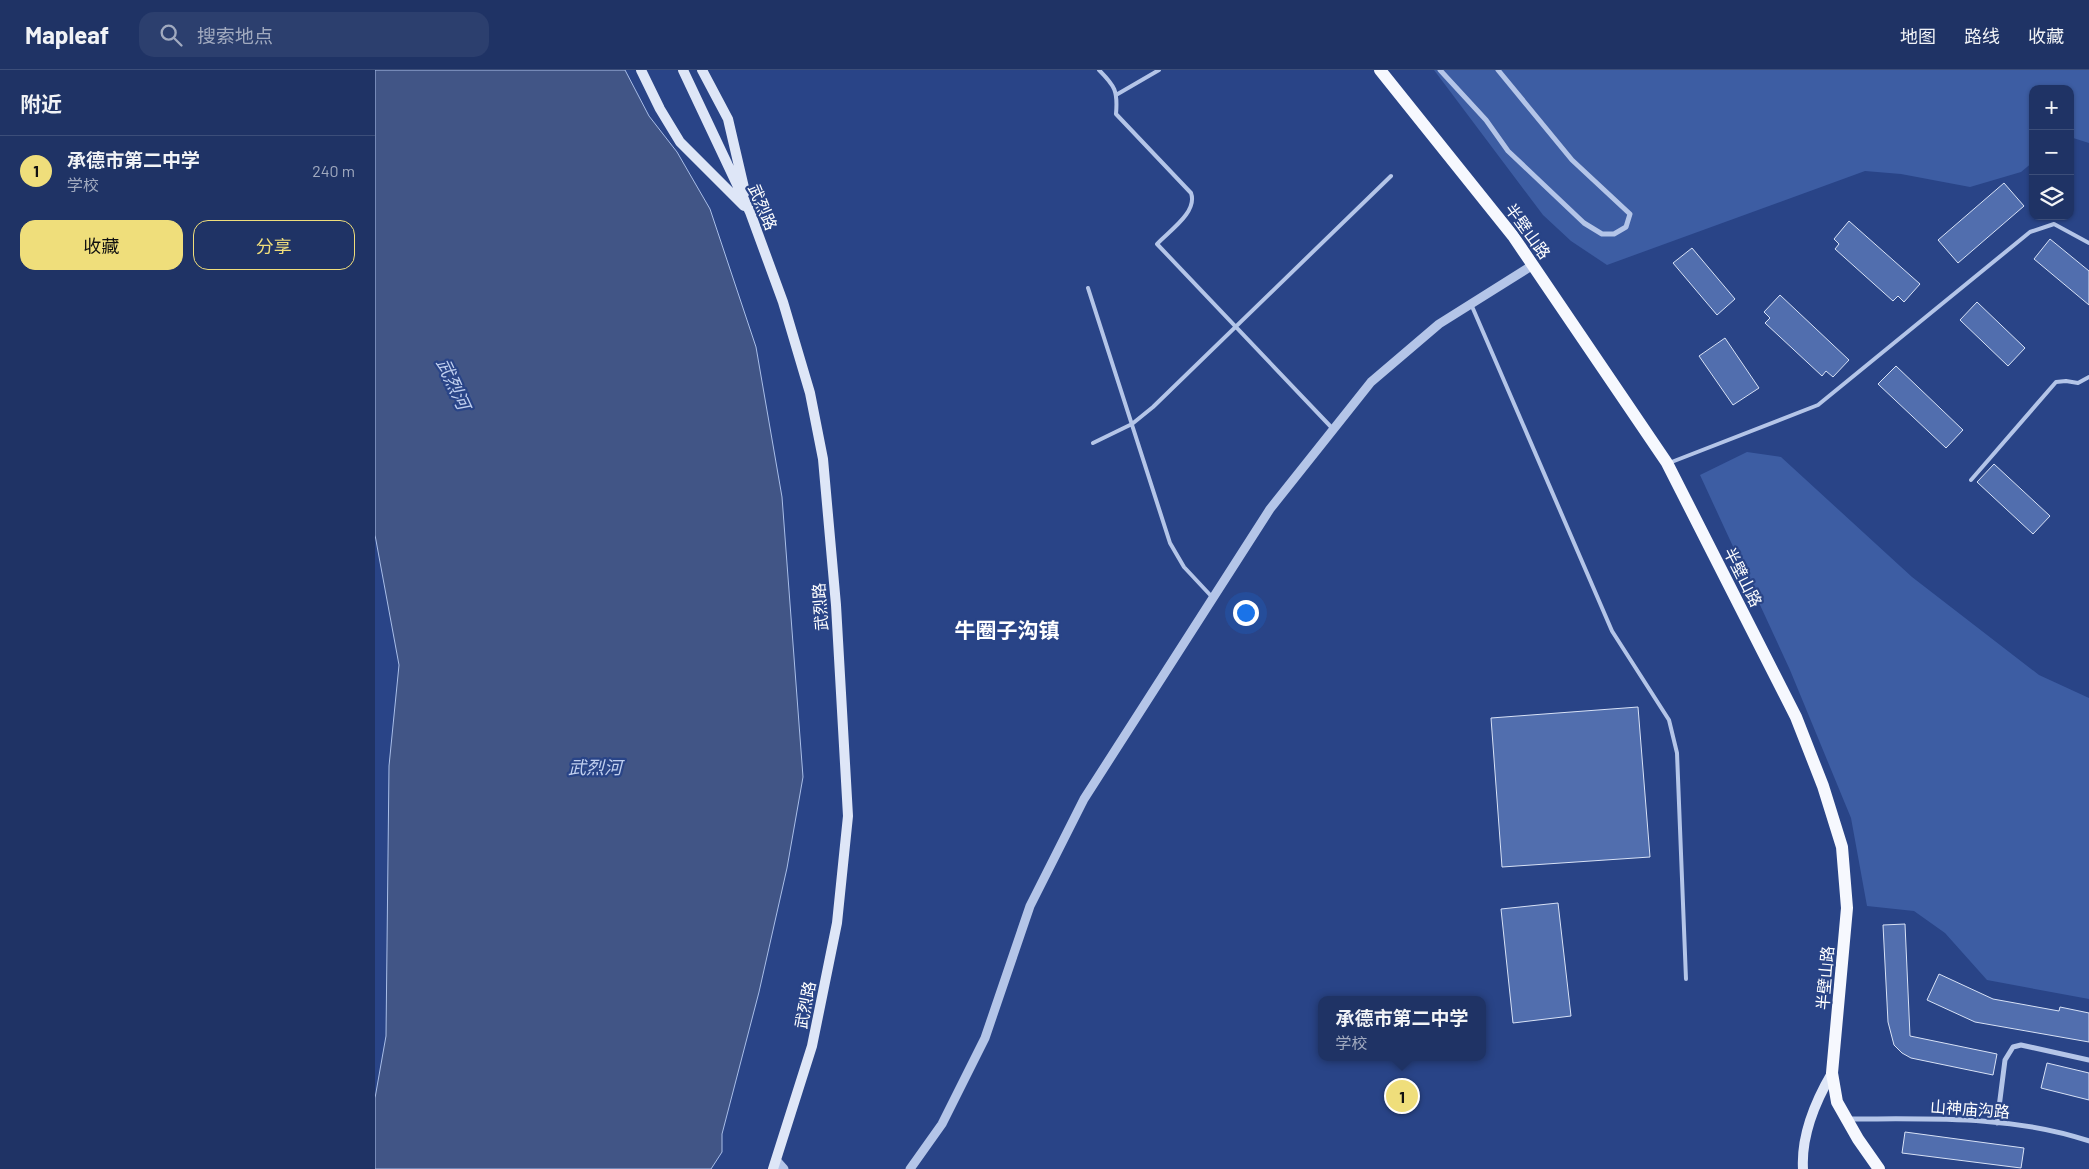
<!DOCTYPE html>
<html lang="zh">
<meta charset="utf-8">
<style>
:root{--surface:#1f3365;--page:#2c3f6e;--text:#f1f3f6;--muted:#a1aabf;--line:#3c4e79;--accent:#efde7b}
body{margin:0;font-family:Barlow,"Noto Sans SC",sans-serif;background:var(--page);color:var(--text)}
.controls{position:absolute;right:15px;top:15px;display:grid;overflow:hidden;border-radius:10px;box-shadow:0 1px 4px #0004}
.controls button{width:45px;height:45px;display:grid;place-items:center;padding:0;border:0;border-bottom:1px solid var(--line);background:var(--surface);color:var(--text);font:25px sans-serif}
.you{position:absolute;left:870px;top:542px;width:18px;height:18px;margin:-12px;border:4px solid #fff;border-radius:50%;background:#1a73e8;box-shadow:0 0 0 8px #1a73e833}
.badge{display:grid;place-items:center;width:32px;height:32px;border-radius:50%;background:var(--accent);color:#111;font-size:16px;font-weight:700}
.pin{position:absolute;translate:-50% -50%;border:2px solid #fff;box-shadow:0 1px 5px #0006}
.popup{position:absolute;left:943px;top:926px;width:168px;height:65px;box-sizing:border-box;display:grid;place-content:center;border-radius:10px;background:var(--surface);filter:drop-shadow(0 1px 4px #0005);font-size:16px;white-space:nowrap;color:var(--muted)}
.popup b{font-size:19px;color:var(--text)}
.popup::after{content:'';position:absolute;left:50%;top:100%;margin-left:-10px;border:10px solid transparent;border-top-color:var(--surface)}
.list{margin:0;padding:0;list-style:none}
h2{display:flex;justify-content:space-between;align-items:center;height:65px;margin:0;padding:0 20px;font-size:21px}
h2 small{font-size:16px;font-weight:400;color:var(--muted)}
.list li{display:grid;grid-template-columns:32px 1fr auto;gap:15px;align-items:center;box-sizing:border-box;height:70px;padding:0 20px;border-top:1px solid var(--line)}
.list b{display:block;font-size:19px;white-space:nowrap}
.list p{margin:0;font-size:16px;white-space:nowrap;color:var(--muted)}
.list em{font-size:16px;font-style:normal;color:var(--muted)}
.actions{display:flex;gap:10px;padding:15px 20px}
.actions a{flex:1;padding:11px 0;border:1px solid var(--accent);border-radius:15px;text-align:center;font-size:18px;color:var(--accent)}
.actions .main{background:var(--accent);color:#111}
.icon{flex:none;width:28px;height:28px;fill:none;stroke:currentColor;stroke-width:2;stroke-linecap:round;stroke-linejoin:round}
.map{position:relative;flex:none;width:1714px;height:1099px;overflow:hidden}
header{display:flex;align-items:center;gap:30px;box-sizing:border-box;height:70px;padding:0 25px;background:var(--surface);border-bottom:1px solid var(--line)}
header strong{font-size:24px}
nav{display:flex;gap:28px;margin-inline-start:auto;font-size:18px}
.search{width:350px;height:45px;background:var(--page);display:flex;align-items:center;gap:12px;box-sizing:border-box;padding:0 18px;border-radius:15px;color:var(--muted);font-size:19px}
main{display:flex}
aside{flex:1;background:var(--surface)}
.map>svg:first-child{display:block}
.green{fill:#3d5da3}
.water{fill:#415586;stroke:#a9bee8}
.building{fill:#516eae;stroke:#d8e2f6}
.lines{fill:none;stroke-linecap:round;stroke-linejoin:round}
.service{stroke:#b4c5e8;stroke-width:4}
.minor{stroke:#b4c5e8;stroke-width:5}
.tertiary{stroke:#b4c5e8;stroke-width:9}
.secondary{stroke:#dee6f7;stroke-width:10}
.primary{stroke:#f6f8fe;stroke-width:12}
.labels{text-anchor:middle;stroke-width:4.5;stroke-linejoin:round;paint-order:stroke}
.street-label{font-size:16px;fill:#fff;stroke:#294487}
.water-label{font-size:18px;font-style:italic;fill:#c0cfef;stroke:#294487}
.district-label{font-size:21px;font-weight:bold;fill:#fff;stroke:#294487}
</style>
<header>
<strong>Mapleaf</strong>
<div class="search"><svg class="icon" aria-label="search" viewBox="0 0 24 24"><circle cx="10" cy="10" r="6"/><path d="M15 15l6 6"/></svg>搜索地点</div>
<nav><a>地图</a><a>路线</a><a>收藏</a></nav>
</header>
<main>
<aside>
<h2>附近<small></small></h2>
<ul class="list">
<li><span class="badge">1</span><div><b>承德市第二中学</b><p>学校</p></div><em>240 m</em></li>
</ul>
<div class="actions"><a class="main">收藏</a><a>分享</a></div>
</aside>
<div class="map">
<svg width="1714" height="1099" viewBox="0 0 1714 1099">
<rect width="100%" height="100%" fill="#294487"/>
<path class="green" d="M1059,0H1714V73L1695,67V19H1658V92L1646,102L1595,117L1526,104L1490,101L1232,195L1196,171L1168,145Z
M1372,382L1406,387L1537,507L1664,605L1714,628V929L1612,910L1570,863L1539,841L1492,836L1476,748L1415,600L1325,405Z"/>
<path class="water" d="M0,0H250L274,46L302,82L335,139L381,277L407,427L428,707L412,798L384,922L347,1064V1082L336,1099H0V1028L11,966L14,696L24,595L0,465Z"/>
<path class="building" d="M1629,113L1649,136L1583,193L1563,170Z
M1474,151L1545,214L1529,232L1523,226L1518,231L1460,179L1464,174L1459,169Z
M1675,169L1714,201V235L1659,189Z
M1317,178L1360,229L1342,245L1298,193Z
M1405,225L1474,290L1458,307L1451,301L1447,306L1390,253L1395,248L1389,242Z
M1602,232L1650,278L1633,296L1585,250Z
M1350,268L1384,318L1358,335L1324,286Z
M1521,296L1588,360L1571,378L1503,314Z
M1619,394L1675,446L1658,464L1602,412Z
M1263,637L1275,787L1127,797L1116,648Z
M1183,833L1196,946L1138,953L1126,839Z
M1530,854L1535,966L1622,984L1618,1005L1536,988L1527,983L1519,975L1513,952L1508,855Z
M1564,904L1618,929L1684,941L1685,937L1714,943V972L1600,952L1552,930Z
M1672,993L1714,1003V1030L1666,1018Z
M1530,1062L1649,1078L1646,1098L1527,1083Z"/>
<g class="lines">
<path class="service" d="M724,0C740,16 743,21 741,44L816,123C823,142 794,161 782,174L958,359
M741,25L784,0
M713,218L795,473L809,497L838,528
M1096,234L1237,561L1294,650L1302,683L1311,909
M718,373L757,354L778,337L1016,106
M1294,393L1443,335L1655,162L1679,154L1714,173
M1596,410L1681,312L1691,311L1703,313L1714,307"/>
<path class="minor" d="M1065,0L1111,50L1133,81L1209,153L1227,164H1239L1251,157L1255,144L1197,90L1123,0
M1474,1049C1554,1049 1637,1045 1714,1071
M1622,1053L1630,990L1638,977L1646,975L1714,990"/>
<path class="tertiary" d="M401,1090L409,1099
M535,1099L567,1054L610,968L655,836L709,729L895,439L996,312L1064,254L1158,195"/>
<path class="secondary" d="M266,0L285,39L305,72L369,136
M308,0L375,142L408,232L435,323L448,389L461,535L473,746L462,853L437,976L398,1099
M327,0L353,49L370,122
M1428,1099C1426,1065 1440,1032 1457,1003"/>
<path class="primary" d="M1005,0L1138,166L1292,393L1421,647L1448,716L1467,777L1472,838L1457,1003L1462,1032L1483,1069L1504,1099"/>
</g>
<g class="labels">
<g class="street-label">
<text transform="translate(388 137) rotate(67)" y="6">武烈路</text>
<text transform="translate(1153 161) rotate(54)" y="6">半壁山路</text>
<text transform="translate(1368 507) rotate(63)" y="6">半壁山路</text>
<text transform="translate(445 537) rotate(-94)" y="6">武烈路</text>
<text transform="translate(1450 908) rotate(-85)" y="6">半壁山路</text>
<text transform="translate(430 935) rotate(-79)" y="6">武烈路</text>
<text transform="translate(1595 1039) rotate(4)" y="6">山神庙沟路</text>
</g>
<g class="water-label">
<text transform="translate(78 314) rotate(65)" y="6">武烈河</text>
<text x="220" y="704">武烈河</text>
</g>
<g class="district-label">
<text x="632" y="568">牛圈子沟镇</text>
</g>
</g>
</svg>
<div class="controls">
<button>+</button>
<button>−</button>
<button><svg class="icon" aria-label="layers" viewBox="0 0 24 24"><path d="M12 4l9 5-9 5-9-5zM3 14l9 5 9-5"/></svg></button>
</div>
<div class="you"></div>
<div class="pin badge" style="left:1027px;top:1026px">1</div>
<div class="popup"><b>承德市第二中学</b>学校</div>
</div>
</main>
